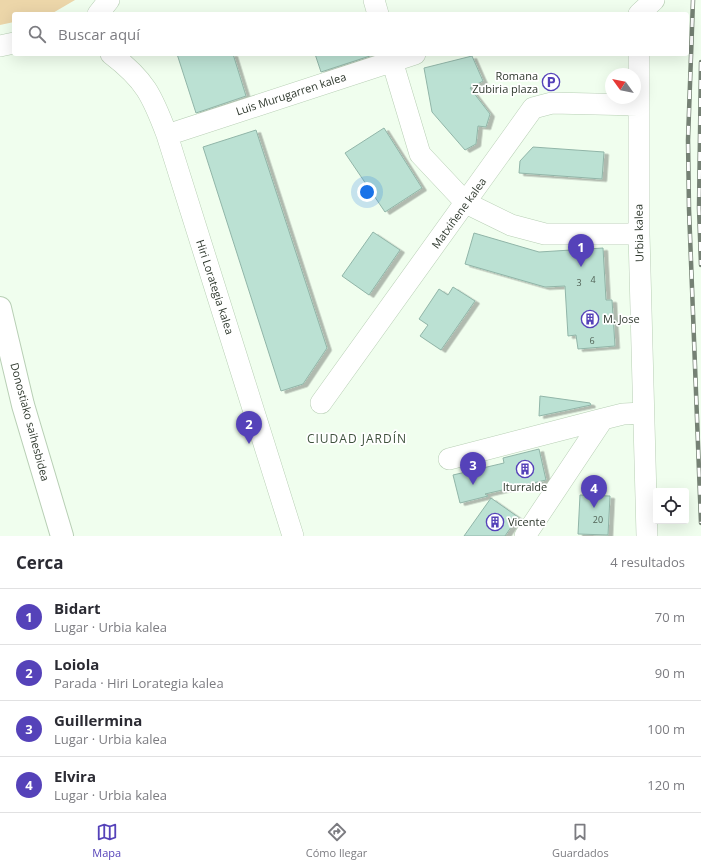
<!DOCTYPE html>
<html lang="es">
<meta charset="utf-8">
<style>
:root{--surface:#fff;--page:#f7f7f7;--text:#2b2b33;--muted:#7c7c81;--line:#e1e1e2;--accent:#5542b9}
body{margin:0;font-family:"Open Sans",sans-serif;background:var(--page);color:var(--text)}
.controls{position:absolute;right:12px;bottom:12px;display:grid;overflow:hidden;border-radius:4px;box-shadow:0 4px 16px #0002}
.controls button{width:36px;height:36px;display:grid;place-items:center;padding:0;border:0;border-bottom:1px solid var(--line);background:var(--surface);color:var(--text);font:20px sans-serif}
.compass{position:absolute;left:605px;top:68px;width:36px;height:36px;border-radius:50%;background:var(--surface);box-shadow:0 4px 16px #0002;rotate:303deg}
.you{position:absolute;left:367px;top:192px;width:14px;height:14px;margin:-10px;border:3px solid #fff;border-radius:50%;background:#1a73e8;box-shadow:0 0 0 6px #1a73e833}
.badge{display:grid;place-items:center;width:26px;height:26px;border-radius:50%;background:var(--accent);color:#fff;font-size:13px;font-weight:700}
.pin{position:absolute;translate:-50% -33px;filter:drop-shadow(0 1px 2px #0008)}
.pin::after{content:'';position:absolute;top:21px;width:14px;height:12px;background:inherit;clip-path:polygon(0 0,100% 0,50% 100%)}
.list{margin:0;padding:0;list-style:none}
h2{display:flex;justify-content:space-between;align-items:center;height:52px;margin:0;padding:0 16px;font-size:17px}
h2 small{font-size:13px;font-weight:400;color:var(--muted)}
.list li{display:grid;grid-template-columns:26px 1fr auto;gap:12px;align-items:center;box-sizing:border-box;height:56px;padding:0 16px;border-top:1px solid var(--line)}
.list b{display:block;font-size:15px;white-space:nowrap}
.list p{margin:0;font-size:13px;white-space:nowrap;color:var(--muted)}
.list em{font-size:13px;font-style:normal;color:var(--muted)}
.icon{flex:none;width:22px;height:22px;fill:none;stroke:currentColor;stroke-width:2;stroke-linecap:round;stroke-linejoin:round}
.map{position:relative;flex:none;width:701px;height:536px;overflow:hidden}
.search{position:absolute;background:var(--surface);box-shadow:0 4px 16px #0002;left:12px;right:12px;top:12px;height:44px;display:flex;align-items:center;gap:10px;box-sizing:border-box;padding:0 14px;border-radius:4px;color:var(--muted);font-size:15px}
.sheet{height:276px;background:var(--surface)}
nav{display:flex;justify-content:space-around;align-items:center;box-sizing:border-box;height:56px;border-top:1px solid var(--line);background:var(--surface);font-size:11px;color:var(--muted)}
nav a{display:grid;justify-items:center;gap:2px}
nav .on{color:var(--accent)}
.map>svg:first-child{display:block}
.green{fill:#ecd6a9}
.building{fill:#bbe1d3;stroke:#91b5a8;filter:url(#shadow)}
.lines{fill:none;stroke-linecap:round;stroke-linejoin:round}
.street-casing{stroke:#b8cfb5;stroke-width:22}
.highway-casing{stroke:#b8cfb5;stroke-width:24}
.street{stroke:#fff;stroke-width:21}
.highway{stroke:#fff;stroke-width:22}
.rail-casing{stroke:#758174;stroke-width:4.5}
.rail{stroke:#fff;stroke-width:3;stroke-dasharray:9;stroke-linecap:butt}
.labels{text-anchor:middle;stroke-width:3.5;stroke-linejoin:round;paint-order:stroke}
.number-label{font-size:9px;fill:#526357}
.poi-label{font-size:11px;fill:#2f392e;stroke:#fff;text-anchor:start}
.street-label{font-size:11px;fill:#2f392e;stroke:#fff}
.neighbourhood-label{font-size:12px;letter-spacing:1px;fill:#3f533d;stroke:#fff}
</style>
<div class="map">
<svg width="701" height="536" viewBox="0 0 701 536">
<defs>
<filter id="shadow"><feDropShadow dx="4.5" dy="2.5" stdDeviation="0" flood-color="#0004"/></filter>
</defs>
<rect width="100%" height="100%" fill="#f0feee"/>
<path class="green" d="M0,0H75L51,14H14V22L0,25Z"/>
<path class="building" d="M177,54H233L246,96L196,113Z
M315,54H376L321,72Z
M472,56L483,81L470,88L490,114L486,127L478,126L476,144L465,150L432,112L424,68Z
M384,128L422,188L385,212L345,153Z
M256,130L327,348L303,384L281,391L203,147Z
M533,147L604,152L602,179L519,173L520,161Z
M373,232L400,250L369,295L342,276Z
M474,233L539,252L603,248L606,300H612L615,346L578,349L576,335L568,336L565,286L545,287L465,264Z
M453,287L475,301L441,350L420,336L428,325L419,319L439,289L448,295Z
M540,396L590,403L591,405L539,416Z
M539,449L546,480L485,494L488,496L460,503L453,475L504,463L503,458Z
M580,495L610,496L608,535L578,534Z
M491,498L518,517L505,536H464Z"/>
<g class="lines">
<defs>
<path id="street" d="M374,0L378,14
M98,14L109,0
M639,14L654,0
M0,46L14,43
M111,54C145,80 152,95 167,135L293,536
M390,54L420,154L466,203L511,225L545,234H639
M639,54V234L647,536
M167,135L415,54
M321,403L533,108L552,103L638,105
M449,459L603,419
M525,536L603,419L623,414L643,413"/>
<path id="highway" d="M0,308L23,405L62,536"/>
</defs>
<use href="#street" class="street-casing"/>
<use href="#highway" class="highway-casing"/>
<use href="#street" class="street"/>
<use href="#highway" class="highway"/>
<defs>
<path id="rail" d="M693,0L688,140L689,209L701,523
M701,62L699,208L701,265"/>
</defs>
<use href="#rail" class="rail-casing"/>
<use href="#rail" class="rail"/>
</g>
<defs>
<symbol id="parking-ring" viewBox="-11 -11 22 22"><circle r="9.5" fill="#fff" stroke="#5542b9" stroke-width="1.5"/><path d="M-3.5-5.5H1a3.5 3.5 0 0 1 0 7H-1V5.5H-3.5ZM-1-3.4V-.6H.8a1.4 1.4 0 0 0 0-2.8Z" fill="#5542b9"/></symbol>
<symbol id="building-ring" viewBox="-11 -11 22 22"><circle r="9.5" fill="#fff" stroke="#5542b9" stroke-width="1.5"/><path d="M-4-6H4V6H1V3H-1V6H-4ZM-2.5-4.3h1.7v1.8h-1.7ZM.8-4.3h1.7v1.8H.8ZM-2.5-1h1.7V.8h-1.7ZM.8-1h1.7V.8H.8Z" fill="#5542b9"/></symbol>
</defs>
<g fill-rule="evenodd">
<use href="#parking-ring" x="541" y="72" width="20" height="20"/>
<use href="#building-ring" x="580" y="309" width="20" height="20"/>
<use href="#building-ring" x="515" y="459" width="20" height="20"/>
<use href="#building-ring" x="485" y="512" width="20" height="20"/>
</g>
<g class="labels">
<g class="number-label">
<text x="593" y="283">4</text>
<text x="579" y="286">3</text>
<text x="592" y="344">6</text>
<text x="598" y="523">20</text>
</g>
<g class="poi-label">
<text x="538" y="80" text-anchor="end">Romana<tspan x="538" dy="13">Zubiria plaza</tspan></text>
<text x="603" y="323">M. Jose</text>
<text x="525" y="491" text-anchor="middle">Iturralde</text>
<text x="508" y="526">Vicente</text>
</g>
<g class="street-label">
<text transform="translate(291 94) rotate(-18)" y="4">Luis Murugarren kalea</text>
<text transform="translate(459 213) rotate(-54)" y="4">Matxiñene kalea</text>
<text transform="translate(639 233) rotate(-91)" y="4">Urbia kalea</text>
<text transform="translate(215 287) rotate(72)" y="4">Hiri Lorategia kalea</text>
<text transform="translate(30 422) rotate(75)" y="4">Donostiako saihesbidea</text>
</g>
<g class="neighbourhood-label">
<text x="357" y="443">CIUDAD JARDÍN</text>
</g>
</g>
</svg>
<div class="controls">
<button><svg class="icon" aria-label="locate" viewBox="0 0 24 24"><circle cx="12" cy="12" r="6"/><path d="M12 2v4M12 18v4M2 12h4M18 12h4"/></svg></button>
</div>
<svg class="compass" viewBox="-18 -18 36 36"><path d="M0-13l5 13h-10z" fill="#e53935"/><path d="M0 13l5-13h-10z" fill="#7c7c81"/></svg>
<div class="you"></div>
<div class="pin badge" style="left:581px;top:267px">1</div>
<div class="pin badge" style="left:249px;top:444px">2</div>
<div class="pin badge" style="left:473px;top:485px">3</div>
<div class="pin badge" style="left:594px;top:508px">4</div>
<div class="search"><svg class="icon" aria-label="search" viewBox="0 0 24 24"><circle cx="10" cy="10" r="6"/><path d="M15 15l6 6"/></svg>Buscar aquí</div>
</div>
<section class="sheet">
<h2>Cerca<small>4 resultados</small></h2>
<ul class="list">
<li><span class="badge">1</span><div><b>Bidart</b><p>Lugar · Urbia kalea</p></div><em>70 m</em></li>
<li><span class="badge">2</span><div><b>Loiola</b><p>Parada · Hiri Lorategia kalea</p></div><em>90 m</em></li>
<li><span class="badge">3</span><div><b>Guillermina</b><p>Lugar · Urbia kalea</p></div><em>100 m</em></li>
<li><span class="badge">4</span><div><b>Elvira</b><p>Lugar · Urbia kalea</p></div><em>120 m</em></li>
</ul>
</section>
<nav>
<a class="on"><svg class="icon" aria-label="map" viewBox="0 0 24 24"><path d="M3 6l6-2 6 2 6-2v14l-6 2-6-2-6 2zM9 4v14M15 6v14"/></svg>Mapa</a>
<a><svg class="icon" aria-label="directions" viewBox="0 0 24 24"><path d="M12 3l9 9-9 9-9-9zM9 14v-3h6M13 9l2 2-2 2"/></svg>Cómo llegar</a>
<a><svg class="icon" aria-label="saved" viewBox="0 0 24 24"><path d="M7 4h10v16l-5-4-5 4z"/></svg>Guardados</a>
</nav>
